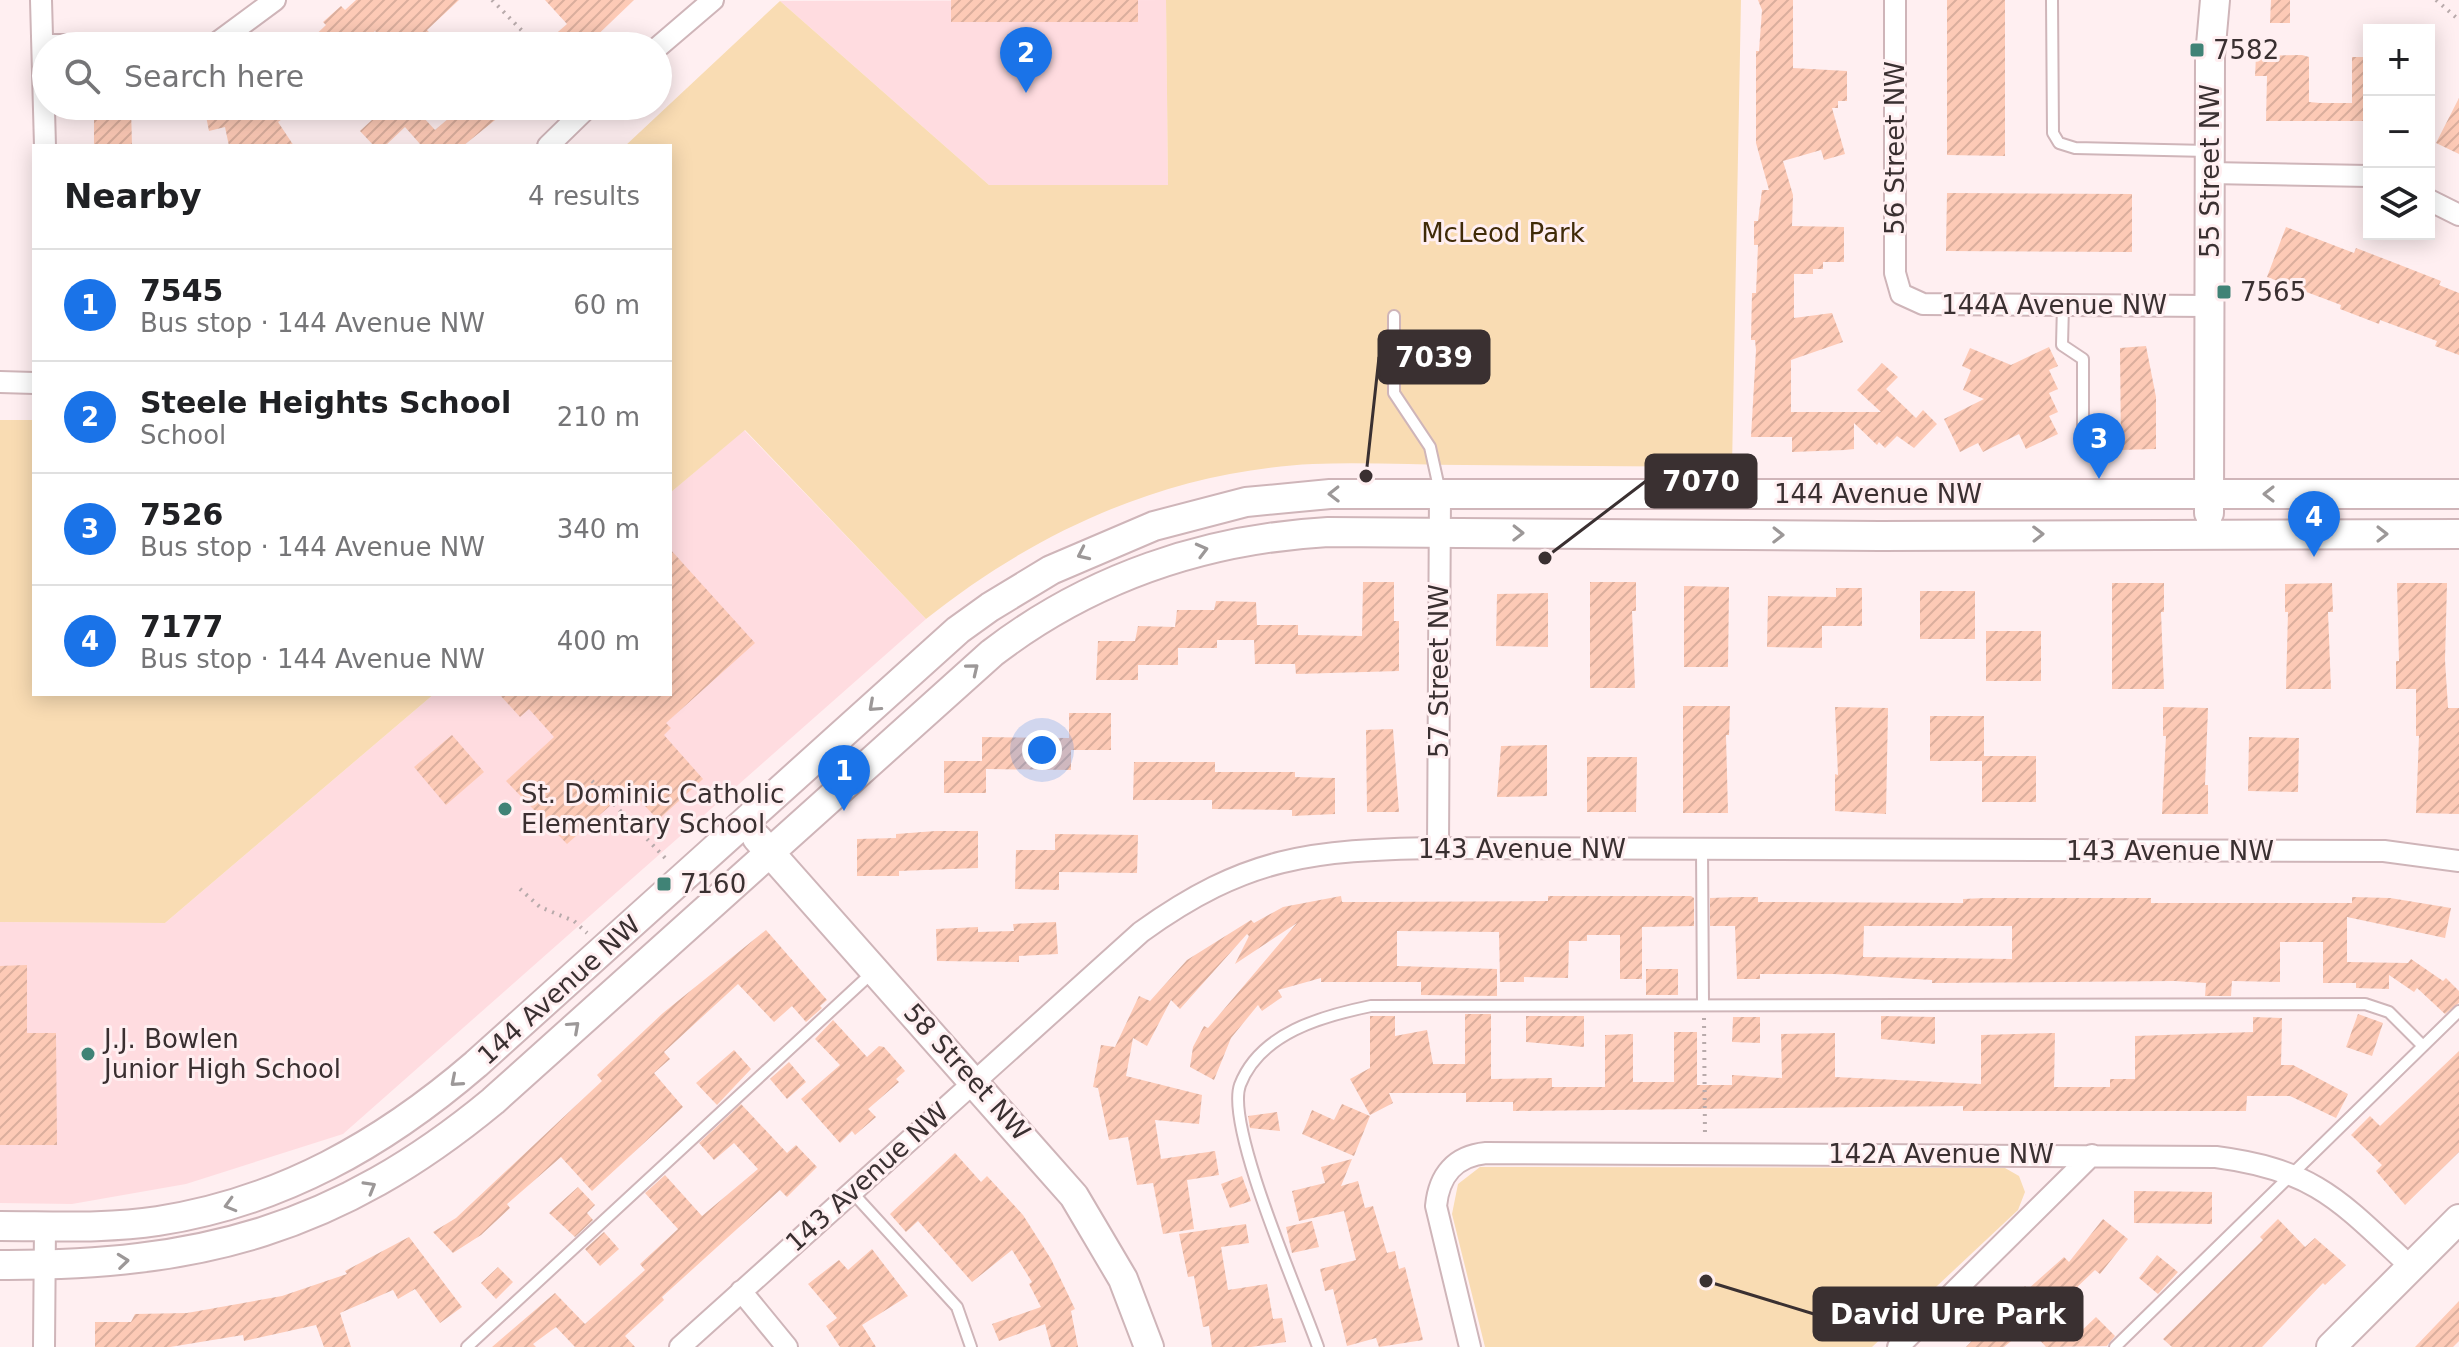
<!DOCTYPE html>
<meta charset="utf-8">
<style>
:root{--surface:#fff;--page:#f2f2f2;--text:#202124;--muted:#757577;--line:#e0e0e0;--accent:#1a73e8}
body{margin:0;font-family:"DejaVu Sans",sans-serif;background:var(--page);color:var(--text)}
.controls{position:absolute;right:24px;top:24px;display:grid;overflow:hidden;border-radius:0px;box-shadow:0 4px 20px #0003}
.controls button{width:72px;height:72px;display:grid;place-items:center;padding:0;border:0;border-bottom:2px solid var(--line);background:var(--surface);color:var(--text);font:40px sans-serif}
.you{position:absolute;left:1042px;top:750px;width:28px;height:28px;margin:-20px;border:6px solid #fff;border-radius:50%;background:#1a73e8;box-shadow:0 0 0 12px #1a73e833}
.badge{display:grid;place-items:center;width:52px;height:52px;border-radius:50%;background:var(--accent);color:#fff;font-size:26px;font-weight:700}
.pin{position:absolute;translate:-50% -66px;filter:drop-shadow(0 2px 4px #0008)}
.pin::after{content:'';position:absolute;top:42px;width:28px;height:24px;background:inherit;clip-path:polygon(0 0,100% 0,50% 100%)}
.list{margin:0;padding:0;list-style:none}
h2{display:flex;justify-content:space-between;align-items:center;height:104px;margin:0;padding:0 32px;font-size:34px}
h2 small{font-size:26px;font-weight:400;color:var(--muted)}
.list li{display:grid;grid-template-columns:52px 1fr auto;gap:24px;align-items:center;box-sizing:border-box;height:112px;padding:0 32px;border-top:2px solid var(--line)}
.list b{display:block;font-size:30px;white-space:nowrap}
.list p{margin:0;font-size:26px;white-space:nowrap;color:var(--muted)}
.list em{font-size:26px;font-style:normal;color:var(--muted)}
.icon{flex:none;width:44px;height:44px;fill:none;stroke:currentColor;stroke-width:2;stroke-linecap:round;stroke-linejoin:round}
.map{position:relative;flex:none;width:2459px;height:1347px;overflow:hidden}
.search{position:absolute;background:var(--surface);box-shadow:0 4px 20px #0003;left:32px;top:32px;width:640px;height:88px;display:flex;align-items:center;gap:20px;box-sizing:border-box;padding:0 28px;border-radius:44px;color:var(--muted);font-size:30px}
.panel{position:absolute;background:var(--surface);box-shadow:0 4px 20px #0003;left:32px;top:144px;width:640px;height:552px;border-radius:0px}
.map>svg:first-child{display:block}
.built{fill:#ffdce0}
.green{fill:#f9dcb3}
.building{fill:url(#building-hatch);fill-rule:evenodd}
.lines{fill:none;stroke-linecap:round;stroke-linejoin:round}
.lane-casing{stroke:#cfb5b9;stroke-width:14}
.street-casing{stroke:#cfb5b9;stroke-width:24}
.secondary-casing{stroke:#cfb5b9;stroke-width:32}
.path{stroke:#b8aaab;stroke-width:4;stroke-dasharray:2 6;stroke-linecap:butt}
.lane{stroke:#fff;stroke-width:10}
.street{stroke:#fff;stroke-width:20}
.secondary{stroke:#fff;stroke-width:28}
.oneway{stroke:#9c9898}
.poi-dot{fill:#408376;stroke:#ffeff1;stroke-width:3}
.labels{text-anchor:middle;stroke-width:6;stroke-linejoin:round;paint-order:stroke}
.poi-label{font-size:26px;fill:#3a3031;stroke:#ffeff1;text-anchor:start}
.street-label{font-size:26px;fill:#3a3031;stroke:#ffeff1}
.park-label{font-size:26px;fill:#402b08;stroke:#ffeff1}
.leader{fill:none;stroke:#3a3031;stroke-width:3}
.callout-dot{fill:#3a3031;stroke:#ffeff1;stroke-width:3}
.callout{fill:#3a3031;stroke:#3a3031;stroke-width:3}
.callout-label{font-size:28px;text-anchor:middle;font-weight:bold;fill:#fff}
</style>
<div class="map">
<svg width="2459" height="1347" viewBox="0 0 2459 1347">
<defs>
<pattern id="building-hatch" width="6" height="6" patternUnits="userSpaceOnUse" patternTransform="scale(2)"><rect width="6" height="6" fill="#fdcab6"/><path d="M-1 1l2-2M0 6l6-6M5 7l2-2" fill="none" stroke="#daae9d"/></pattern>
</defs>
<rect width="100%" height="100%" fill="#ffeff1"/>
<path class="built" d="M1166,0L1168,185H989L780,1Z
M744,430L926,619L343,1134L186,1184L72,1204L0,1203V922L165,923L434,694H670V493Z"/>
<path class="green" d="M1166,0H1741L1732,467C1643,466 1554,466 1465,465C1415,465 1364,462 1313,464C1168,471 1038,530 926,619L745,430L670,493V146H625L780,1L989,185H1168Z
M0,420H34V694H434L165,923L0,922Z
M1480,1167L2005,1168L2019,1176L2025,1192L2018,1210L1872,1347H1485L1452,1214L1458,1184Z"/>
<path class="building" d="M356,0H459L427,30L442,46H416L406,35L389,46L375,31L358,46H304L326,25L323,22L341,6L345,10Z
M545,0H634L586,46H542L567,24Z
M951,0H1138V22H951Z
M1758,0H1793V68L1847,71V101H1838V108H1832L1845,154L1824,160L1821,150L1783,161L1793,195L1792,226L1844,227V262H1823V269H1813V274H1794V318L1832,313L1843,342L1791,360V412H1881L1857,390L1882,363L1898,377L1886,389L1916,418L1923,410L1937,424L1914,448L1897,436L1885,448L1879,442L1877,445L1854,423V449L1845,450L1792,452V437H1751L1756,350L1755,340H1751L1752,293H1756L1758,245H1754V221H1758L1762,190H1769L1756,143V51H1759L1762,10Z
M1947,0H2005V156L1947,155Z
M2271,0H2290V23H2270Z
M2302,55L2309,57V102L2320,103H2352V57H2369V121H2266L2267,76H2255L2256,56Z
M2459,98V154L2436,143Z
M94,106H131L132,146H94Z
M204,106H300L278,122L294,146H229L225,127L209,131Z
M387,106H413L435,130L463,106H492L500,116L463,146H418L420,144L405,127L385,146H374L360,131Z
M1947,193L2132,194V252L1946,251Z
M2286,227L2354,253L2356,248L2395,263L2441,281L2439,285L2459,293V355L2435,346L2437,341L2380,320L2379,324L2340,309L2341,305L2267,277Z
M2146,346L2156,397V449L2121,450L2120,348Z
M2049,347L2058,366L2049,370L2058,389L2049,393L2058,412L2049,416L2058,434L2026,449L2019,434L1983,452L1978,443L1960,452L1944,419L1984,399L1963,390L1971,370L1962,366L1970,348L2011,365Z
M670,549L755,643L666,723L671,728L664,735L703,779L658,820L634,794L626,802L621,796L567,844L506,781L554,737L529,709L520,717L499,694H670Z
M1363,582H1394V621H1399V671L1296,674L1295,664H1255L1254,640H1217V648H1178V665H1138V680H1096L1098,641H1135L1138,626L1175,627L1177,610H1214L1216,601L1256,602L1257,625H1298V635L1362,636Z
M1590,582H1636V611H1632L1635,688H1590Z
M2112,583H2164V612H2161L2164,689H2112Z
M2332,583L2333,612H2328L2331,689H2286L2288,612H2285V584Z
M2397,583H2447L2445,660L2448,708H2459V814L2416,813L2419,736H2416V689H2396V661H2399Z
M1684,586L1729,587L1728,667H1684Z
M1836,588H1862V626H1822V648L1767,647L1768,596L1836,597Z
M1920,591H1975V639H1920Z
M1548,593V647L1496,646L1497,594Z
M1986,631H2041V681H1986Z
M1683,706H1730L1729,735H1726L1728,813H1683Z
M1835,707L1888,708L1886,814L1835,811V774L1838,775Z
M2163,707L2208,708L2205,785H2208V814H2162L2166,736H2163Z
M1069,713H1111V750H1071V770L986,769V793H944V761H982V737L1069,738Z
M1930,716H1984V756H2036V802H1982V761H1930Z
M1393,729L1399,812H1367L1366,730Z
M452,735L484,772L446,805L414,767Z
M2249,737L2299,738L2298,792L2248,791Z
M1547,745V796L1497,797L1501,746Z
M1587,757H1637L1636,812H1587Z
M1134,762H1215V772H1295V777L1335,778V814L1292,816V810L1212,809V800H1133Z
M936,831H978V868L899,871V876H857V839L896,838V834Z
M1055,834L1138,835L1137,873L1059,872V890L1015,889L1016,850H1055Z
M1341,896L1342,902H1376L1548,901V896H1691L1694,898V926L1642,927V979H1620V935H1587V941H1569L1568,978L1524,977V982H1500L1499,932L1397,931V966L1497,969V996L1421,995V982H1321V978L1278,990L1282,997L1262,1011L1258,1005L1231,1038L1214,1080L1190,1067L1193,1047L1204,1026L1208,1028L1297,923L1235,964L1249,936L1247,934L1180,1009L1171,1000L1147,1046L1133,1038L1126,1076L1202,1095L1199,1124L1155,1120L1161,1159L1215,1151L1219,1175L1187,1180L1194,1229L1163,1234L1153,1183L1137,1185L1128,1137L1109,1140L1098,1088L1093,1087L1101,1045L1115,1047L1139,996L1150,1001L1187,960L1251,920L1254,923L1283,907Z
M1738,897H1758V902L1963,903V899L1985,898H2151V903H2352V897L2390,898L2451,908L2445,938L2347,917V962L2408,963L2411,959L2443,981L2446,978L2459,991V1003L2445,1014L2417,988L2414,992L2389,975V989L2356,988V983H2323V942H2280V982L2232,981L2231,996H2205L2206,983L2175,981L1932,983V980L1834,974H1760V979H1737L1735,926H1710V898ZM1864,926H2012V959L1863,957Z
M1056,922L1058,954L1019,956V962L937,961L936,929L978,927V932L1014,931L1013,924Z
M766,930L827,1000L820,1006L822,1008L806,1022L792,1006L774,1022L738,984L664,1052L670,1059L654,1073L683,1107L592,1191L561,1157L507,1204L510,1208L481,1235L453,1253L433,1232L456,1218L602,1081L597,1075L663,1013Z
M27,965V1033H56L57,1145H0V966Z
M1646,969H1678V995H1646Z
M1465,1014H1491V1079L1552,1078V1087H1605V1035L1633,1034V1082H1674V1032H1697V1085H1732V1075L1782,1078L1781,1034L1835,1033V1077L1981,1084V1035L2055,1033L2054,1087H2110V1079H2135V1036L2253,1032V1017L2282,1018L2281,1065H2293L2348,1094L2336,1118L2290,1096H2247L2246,1111H1963V1106L1513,1111V1102H1466V1093H1389L1393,1103L1370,1115L1350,1079L1370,1068V1016H1395V1036L1427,1030L1433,1064H1465Z
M2358,1014L2383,1023L2372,1056L2346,1047Z
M1526,1016H1584V1047L1526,1042Z
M1881,1016L1935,1017V1044L1881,1039Z
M1733,1017H1760V1043L1732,1042Z
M833,1020L867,1057L879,1046L884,1047L905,1071L896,1079L899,1082L868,1109L876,1117L855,1135L852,1131L840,1143L801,1099L840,1065L815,1039Z
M734,1050L751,1069L717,1105L696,1083Z
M2459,1051V1152L2405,1205L2376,1171L2382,1165L2351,1135L2370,1116L2380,1126Z
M789,1062L806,1082L787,1099L770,1079Z
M741,1104L787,1153L796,1145L817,1167L787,1197L780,1190L662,1297L664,1300L625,1336L635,1347H575L556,1327L533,1344L536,1347H492L555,1293L585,1324L645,1270L640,1264L678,1229L645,1193L665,1175L702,1216L758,1169L734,1143L714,1160L699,1143Z
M1342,1104L1370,1116L1354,1156L1302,1134L1312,1110L1334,1120Z
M1277,1112L1280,1131L1250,1128L1248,1116Z
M955,1153L981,1182L987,1176L1023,1215L1051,1259L1075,1309L1071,1311L1078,1347H1051L1045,1324L999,1341L992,1324L1041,1307L1029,1284L1032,1282L1012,1250L972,1282L918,1221L906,1232L890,1214Z
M1352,1159L1341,1186L1358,1181L1365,1208L1373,1206L1387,1253L1395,1251L1399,1269L1405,1267L1423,1340L1379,1347L1376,1338L1347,1346L1333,1289L1325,1291L1320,1269L1356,1260L1344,1211L1299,1221L1292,1191L1325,1183L1321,1167Z
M1242,1176L1251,1201L1230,1208L1221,1184Z
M578,1187L595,1205L587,1213L593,1220L575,1237L549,1213Z
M2134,1191L2212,1192V1224L2134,1223Z
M2103,1219L2128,1239L2100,1274L2095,1270L2052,1311L2076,1336L2096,1317L2115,1336L2107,1346L2046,1347L2028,1327L2004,1347H1966L2025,1286L2028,1289L2064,1257L2069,1262Z
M2278,1219L2305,1247L2315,1238L2346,1265L2325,1285L2323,1283L2262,1347H2172L2163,1339L2263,1240L2260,1237Z
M1312,1221L1319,1247L1292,1253L1286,1227Z
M1246,1224L1249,1243L1221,1247L1228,1290L1267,1284L1273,1319L1282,1318L1286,1342L1251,1347H1212L1209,1326L1203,1327L1194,1276L1188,1277L1179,1234Z
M604,1232L619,1249L600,1266L585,1249Z
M409,1237L462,1307L440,1323L415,1289L398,1299L393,1290L340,1313L351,1347H324L316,1325L244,1341L243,1335L170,1347H95V1322H131L135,1314L187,1313L282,1296L347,1274L345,1271Z
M872,1249L908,1296L862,1325L876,1347H840L826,1326L837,1318L808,1284L839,1260L848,1270Z
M2157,1255L2178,1272L2158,1294L2139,1278Z
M498,1267L513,1282L496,1299L481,1283Z
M2459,1301V1341L2453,1347H2415Z"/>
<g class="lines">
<defs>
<path id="lane" d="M2052,0L2053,133L2059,143L2075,148L2208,151
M2063,305L2062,345L2083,359V438
M1394,316V393L1430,447L1440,492
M1702,850L1703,1003
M851,1191L957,1307L971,1347
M467,1347L874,971
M1318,1347C1301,1298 1225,1127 1240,1085C1260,1033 1322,1016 1371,1006L2365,1004L2389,1012L2423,1046
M2115,1347L2459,1011"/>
<path id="street" d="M41,0L45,146
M1895,0V273L1901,294L1923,304L2209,306
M45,45H214L275,0
M658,47L713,0
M548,146L589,106
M2210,173L2369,176
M2429,200L2459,215
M0,382L34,383
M1438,848L1440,494
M741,1291L787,1347
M44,1347L45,1226
M680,1347L1141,932C1247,856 1311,850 1438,848L2384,851L2459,861
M1470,1347L1436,1206C1439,1175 1455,1156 1486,1153L2216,1157C2316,1170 2340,1201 2411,1267
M1898,1347L2092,1155"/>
<path id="secondary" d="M2209,513L2210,56L2215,0
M757,838L1074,1196L1123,1279L1149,1347
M0,1226C53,1226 106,1229 158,1221C281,1202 383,1144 476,1064L958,630L990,607L1051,570L1154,526L1246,502L1330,494H2459
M0,1265C199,1266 337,1230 493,1101L992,653C1090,578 1205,539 1328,532L1880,536L2459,534
M2331,1347L2459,1219"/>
</defs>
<use href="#lane" class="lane-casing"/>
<use href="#street" class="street-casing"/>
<use href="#secondary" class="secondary-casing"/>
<path class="path" d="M492,0L537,46
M2436,0L2459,20
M592,781L667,860
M520,889L540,907L574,921L587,933
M1704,1018L1705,1137"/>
<use href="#lane" class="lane"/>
<use href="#street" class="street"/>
<use href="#secondary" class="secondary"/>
</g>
<defs><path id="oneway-chevron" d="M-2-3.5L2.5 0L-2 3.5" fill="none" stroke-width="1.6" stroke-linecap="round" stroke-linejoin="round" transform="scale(2)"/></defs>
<g class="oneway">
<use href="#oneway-chevron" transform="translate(1334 494) rotate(179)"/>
<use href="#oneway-chevron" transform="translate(2269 494) rotate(180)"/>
<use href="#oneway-chevron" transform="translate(1518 533) rotate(1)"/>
<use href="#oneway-chevron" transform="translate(2038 534) rotate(-1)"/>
<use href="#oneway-chevron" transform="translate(2382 534)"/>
<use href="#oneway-chevron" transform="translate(1778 535) rotate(1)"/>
<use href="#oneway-chevron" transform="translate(1202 550) rotate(-15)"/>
<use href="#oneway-chevron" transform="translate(1083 554) rotate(155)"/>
<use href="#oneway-chevron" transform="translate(973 669) rotate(-39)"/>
<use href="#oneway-chevron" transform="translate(874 706) rotate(138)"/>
<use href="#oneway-chevron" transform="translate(574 1027) rotate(-42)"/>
<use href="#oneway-chevron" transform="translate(456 1081) rotate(139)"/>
<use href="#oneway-chevron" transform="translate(370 1187) rotate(-30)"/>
<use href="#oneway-chevron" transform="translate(230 1205) rotate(164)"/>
<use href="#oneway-chevron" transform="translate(123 1261) rotate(-6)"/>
</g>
<g class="poi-dot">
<rect x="2189" y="42" width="16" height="16" rx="4"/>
<rect x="2216" y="284" width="16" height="16" rx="4"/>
<circle cx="505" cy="809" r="8"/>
<rect x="656" y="876" width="16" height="16" rx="4"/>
<circle cx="88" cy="1054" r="8"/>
</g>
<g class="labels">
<g class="poi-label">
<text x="2213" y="59">7582</text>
<text x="2240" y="301">7565</text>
<text x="521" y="803">St. Dominic Catholic<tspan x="521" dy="30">Elementary School</tspan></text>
<text x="680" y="893">7160</text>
<text x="104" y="1048">J.J. Bowlen<tspan x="104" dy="30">Junior High School</tspan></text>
</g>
<g class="street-label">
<text transform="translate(1895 148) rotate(-90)" y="9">56 Street NW</text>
<text transform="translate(2210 171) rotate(-90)" y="9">55 Street NW</text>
<text x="2054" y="314">144A Avenue NW</text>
<text x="1878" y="503">144 Avenue NW</text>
<text transform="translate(1439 671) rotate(-90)" y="9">57 Street NW</text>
<text x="1522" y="858">143 Avenue NW</text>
<text x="2170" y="860">143 Avenue NW</text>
<text transform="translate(559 990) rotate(-42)" y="9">144 Avenue NW</text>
<text transform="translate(967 1072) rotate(48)" y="9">58 Street NW</text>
<text x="1941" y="1163">142A Avenue NW</text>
<text transform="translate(867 1177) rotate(-42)" y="9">143 Avenue NW</text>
</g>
<g class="park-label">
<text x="1503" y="242">McLeod Park</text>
</g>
</g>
<path class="leader" d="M1366 476L1379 357M1545 558L1646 481M1706 1281L1814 1314"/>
<g class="callout-dot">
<circle cx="1366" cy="476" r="8"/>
<circle cx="1545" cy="558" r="8"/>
<circle cx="1706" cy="1281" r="8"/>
</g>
<g class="callout">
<rect x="1379" y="331" width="110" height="52" rx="8"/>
<rect x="1646" y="455" width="110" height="52" rx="8"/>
<rect x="1814" y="1288" width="268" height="52" rx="8"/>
</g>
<g class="callout-label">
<text x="1434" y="367">7039</text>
<text x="1701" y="491">7070</text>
<text x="1948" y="1324">David Ure Park</text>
</g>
</svg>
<div class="controls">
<button>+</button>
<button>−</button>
<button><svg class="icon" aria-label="layers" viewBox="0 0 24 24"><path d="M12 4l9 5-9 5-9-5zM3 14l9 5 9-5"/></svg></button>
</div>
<div class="you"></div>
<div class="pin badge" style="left:844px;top:811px">1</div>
<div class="pin badge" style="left:1026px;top:93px">2</div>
<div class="pin badge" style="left:2099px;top:479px">3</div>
<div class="pin badge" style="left:2314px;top:557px">4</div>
<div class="search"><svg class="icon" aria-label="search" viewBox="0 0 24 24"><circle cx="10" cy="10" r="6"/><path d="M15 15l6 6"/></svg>Search here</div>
<section class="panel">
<h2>Nearby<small>4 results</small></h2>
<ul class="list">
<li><span class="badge">1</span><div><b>7545</b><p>Bus stop · 144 Avenue NW</p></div><em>60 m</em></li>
<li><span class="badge">2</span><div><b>Steele Heights School</b><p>School</p></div><em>210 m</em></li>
<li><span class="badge">3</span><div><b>7526</b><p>Bus stop · 144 Avenue NW</p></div><em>340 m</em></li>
<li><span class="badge">4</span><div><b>7177</b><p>Bus stop · 144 Avenue NW</p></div><em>400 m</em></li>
</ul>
</section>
</div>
